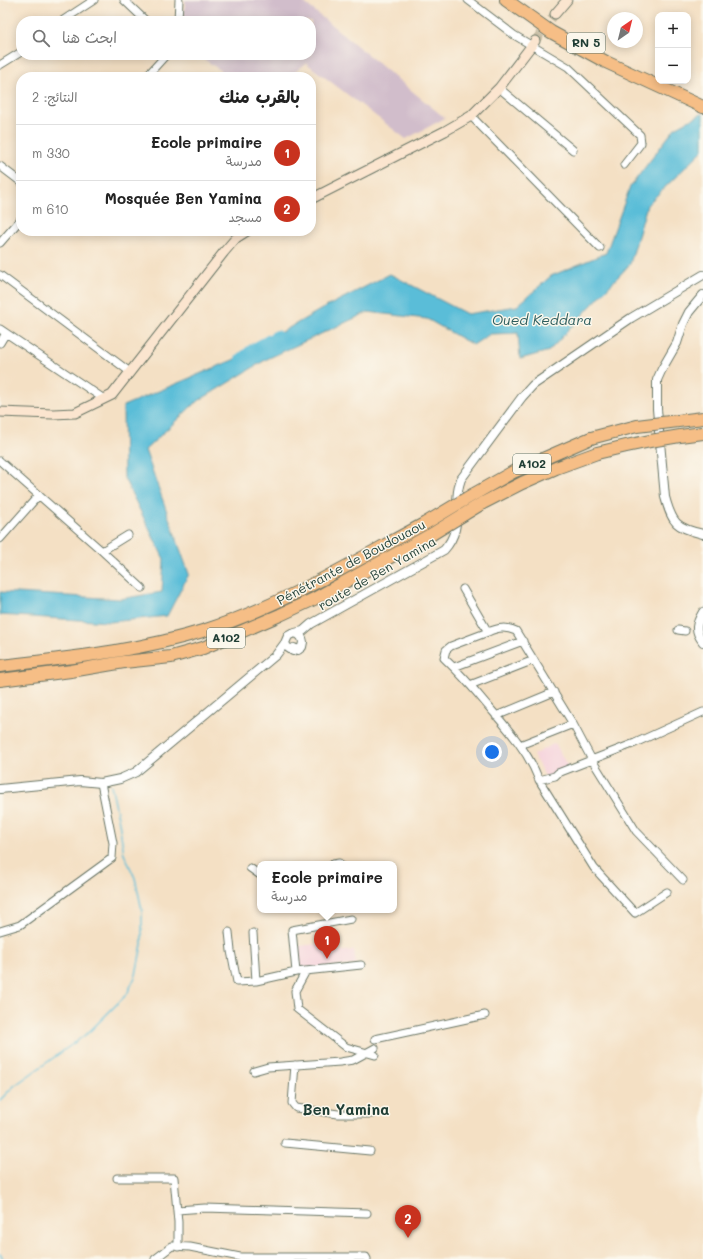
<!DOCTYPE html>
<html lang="ar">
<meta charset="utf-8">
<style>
:root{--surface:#fff;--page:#f6f6f6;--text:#222;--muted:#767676;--line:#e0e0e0;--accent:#c8321e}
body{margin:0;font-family:Mali,"Playpen Sans Arabic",sans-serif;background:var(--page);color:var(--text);direction:rtl}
.controls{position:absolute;right:12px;top:12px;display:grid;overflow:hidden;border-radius:8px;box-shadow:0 2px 10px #0003}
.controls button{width:36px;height:36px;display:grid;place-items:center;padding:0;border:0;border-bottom:1px solid var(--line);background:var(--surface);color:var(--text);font:20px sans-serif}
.compass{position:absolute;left:607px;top:12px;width:36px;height:36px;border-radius:50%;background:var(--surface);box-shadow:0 2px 10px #0003;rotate:35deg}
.you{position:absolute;left:492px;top:752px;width:14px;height:14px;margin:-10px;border:3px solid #fff;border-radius:50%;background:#1a73e8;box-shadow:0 0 0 6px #1a73e833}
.badge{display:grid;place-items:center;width:26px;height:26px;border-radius:50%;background:var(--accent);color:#fff;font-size:13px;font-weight:700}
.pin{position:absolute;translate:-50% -33px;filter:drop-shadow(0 1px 2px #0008)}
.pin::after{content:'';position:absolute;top:21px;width:14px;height:12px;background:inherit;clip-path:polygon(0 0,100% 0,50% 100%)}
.popup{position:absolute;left:257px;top:861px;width:140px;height:52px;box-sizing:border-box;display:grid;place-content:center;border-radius:8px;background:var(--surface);filter:drop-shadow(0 1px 3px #0005);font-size:13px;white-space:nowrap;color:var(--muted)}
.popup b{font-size:15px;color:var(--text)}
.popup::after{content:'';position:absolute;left:50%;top:100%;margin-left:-8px;border:8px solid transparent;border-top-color:var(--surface)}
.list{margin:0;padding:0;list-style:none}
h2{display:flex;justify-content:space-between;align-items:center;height:52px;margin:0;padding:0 16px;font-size:17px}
h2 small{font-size:13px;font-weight:400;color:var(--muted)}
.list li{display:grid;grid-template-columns:26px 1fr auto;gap:12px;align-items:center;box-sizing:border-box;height:56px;padding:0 16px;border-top:1px solid var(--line)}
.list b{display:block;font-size:15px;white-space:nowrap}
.list p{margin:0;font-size:13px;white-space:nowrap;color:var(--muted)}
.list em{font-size:13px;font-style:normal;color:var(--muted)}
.icon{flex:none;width:22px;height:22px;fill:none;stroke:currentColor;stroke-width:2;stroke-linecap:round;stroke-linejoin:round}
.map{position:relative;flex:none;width:703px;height:1259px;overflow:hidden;direction:ltr}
.search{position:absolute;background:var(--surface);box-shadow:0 2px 10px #0003;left:16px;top:16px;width:300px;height:44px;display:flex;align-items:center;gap:10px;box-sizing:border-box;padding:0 14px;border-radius:16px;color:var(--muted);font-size:15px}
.panel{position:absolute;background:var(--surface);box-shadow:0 2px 10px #0003;left:16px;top:72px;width:300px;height:164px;border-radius:16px;direction:rtl}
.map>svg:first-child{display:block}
.built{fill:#f5cfda}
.industrial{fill:#d1bdcb}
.water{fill:#5abdd8;stroke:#3c7d86}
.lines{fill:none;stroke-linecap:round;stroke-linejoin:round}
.stream{stroke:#5abdd8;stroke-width:1.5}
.river{stroke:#5abdd8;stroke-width:10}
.secondary-tunnel{stroke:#c9bfa7;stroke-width:9;stroke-dasharray:9 4.5;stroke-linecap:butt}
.minor-casing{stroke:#6a7666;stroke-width:9}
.tertiary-casing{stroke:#6a7666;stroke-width:10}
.secondary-casing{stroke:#6a7666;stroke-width:11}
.motorway-casing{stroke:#6a7666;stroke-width:14}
.minor{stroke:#fff;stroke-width:7}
.tertiary{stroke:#fff;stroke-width:8}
.secondary{stroke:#fbe5cf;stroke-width:9}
.motorway{stroke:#f6be86;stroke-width:12}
.motorway-bridge-casing{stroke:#6a7666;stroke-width:14;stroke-linecap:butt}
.motorway-bridge{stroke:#f6be86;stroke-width:12}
.labels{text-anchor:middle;stroke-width:3;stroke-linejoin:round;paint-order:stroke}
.shield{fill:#fbf7ec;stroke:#61756b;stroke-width:1}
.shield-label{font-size:12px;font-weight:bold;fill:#1f3d34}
.street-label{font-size:13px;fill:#1f3d34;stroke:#fbf7ec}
.water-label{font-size:14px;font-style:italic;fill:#2e5d5d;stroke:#fbf7ec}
.quarter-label{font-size:15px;font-weight:bold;fill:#1f3d34;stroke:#fbf7ec}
</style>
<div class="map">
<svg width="703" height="1259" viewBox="0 0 703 1259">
<rect width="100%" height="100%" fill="#fbf7ec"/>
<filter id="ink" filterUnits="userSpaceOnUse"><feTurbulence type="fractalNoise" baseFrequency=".025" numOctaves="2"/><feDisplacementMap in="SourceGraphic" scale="8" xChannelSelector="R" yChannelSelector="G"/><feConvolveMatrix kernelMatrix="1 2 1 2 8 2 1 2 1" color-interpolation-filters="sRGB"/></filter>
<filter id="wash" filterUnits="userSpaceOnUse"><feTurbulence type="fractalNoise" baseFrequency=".012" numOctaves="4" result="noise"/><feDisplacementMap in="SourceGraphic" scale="16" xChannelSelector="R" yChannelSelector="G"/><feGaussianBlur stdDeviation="0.9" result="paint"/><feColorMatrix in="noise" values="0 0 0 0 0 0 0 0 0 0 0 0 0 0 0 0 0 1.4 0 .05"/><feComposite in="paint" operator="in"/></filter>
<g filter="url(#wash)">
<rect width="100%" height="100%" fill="#f4e0c4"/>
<path class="built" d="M555,743L569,769L548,781L533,755Z
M336,942L338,952L354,950L356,965L300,969L299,946Z"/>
<path class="industrial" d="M185,0H301L445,118L406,139L306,63L289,77H230L198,55H311V21H184Z"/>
<path class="water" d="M703,113V150L647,205L630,264L549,351L520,359L518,333L490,334L473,345L427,319L368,312L267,359L195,403L145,450L189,574L167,616L110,622L0,615V592L120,599L162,592L164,559L124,478L123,406L233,360L320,310L390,274L467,314L517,306L551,276L606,253L630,187L675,128Z"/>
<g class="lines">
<path class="stream" d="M0,1100L14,1086L88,1033L127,994L136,975L142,944V910L135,878L124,854L119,822L111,785
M0,1254L3,1259"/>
<path class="river" d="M240,359L252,349L277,335"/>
</g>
</g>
<g filter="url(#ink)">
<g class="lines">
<path class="secondary-tunnel" d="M535,41L555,14"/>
<defs>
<path id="minor" d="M124,0L146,21
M468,0L514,35L568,67L640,135L641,143L624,165
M62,21L94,0
M178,21L179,0
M0,65L21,52
M146,77L166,55
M499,88L573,150
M471,116L600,248
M0,166L21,182
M0,243L21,219
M0,275L130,372
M0,329L104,399
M0,343L6,333
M0,461L102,551L128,535
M0,539L39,495
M102,551L142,588
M463,589L488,632L451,646L446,650L444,658C460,673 474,689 488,706C508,729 528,751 539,780L594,868L635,913L667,892
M678,630L685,631
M488,632C499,627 506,627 516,631L573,724L520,745
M454,667L523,641
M470,685L534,660
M496,716L554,692
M573,724L592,760L636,831L683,880
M539,780L555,776L558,773L635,743L703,712
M333,864L339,863
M250,868L260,875
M0,931L20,925L112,858L113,843L101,783
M229,932L231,951L237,982L256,981L296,972L361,965
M253,933L256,981
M306,971L295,991L297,1009L346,1047L375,1055
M296,972L292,930L351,919
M375,1039L485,1015
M295,1065L292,1103L296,1108L338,1114H372
M254,1071L268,1067L340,1062L353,1060L375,1048
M285,1143L370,1151
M117,1178H174L178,1222V1247
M177,1210L205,1208L367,1213
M155,1259L172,1246L190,1247L240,1257H366L367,1259"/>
<path id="tertiary" d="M703,295L689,312L683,324L677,343L662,369L657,380V409L665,497C672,523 676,528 703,534
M703,612C696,624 694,630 703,642
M295,633L303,631L311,624L444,550C465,527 451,505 461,479L522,397L533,385L631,318L703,275
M0,789L80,781L101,783L120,779L136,772L276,655L285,643L288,636C295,631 302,634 303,642L302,647L298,650L294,648L293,651L287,647L285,643"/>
<path id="secondary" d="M555,14L567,0
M311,199L445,131L471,116L499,88L535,41
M0,412L53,414L75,413L112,395L224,252L236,238L247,231"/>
<path id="motorway" d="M506,0L551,32L606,62L703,107
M474,494L513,472L591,438
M481,504L522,483L556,468L597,453
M0,666C68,658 140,651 206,630C283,605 353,562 424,524
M0,680L71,671L124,662L171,657L203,648L280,615L314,599L432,534"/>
</defs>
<use href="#minor" class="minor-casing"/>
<use href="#tertiary" class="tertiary-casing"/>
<use href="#secondary" class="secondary-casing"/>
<use href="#motorway" class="motorway-casing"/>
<use href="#minor" class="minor"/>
<use href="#tertiary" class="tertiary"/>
<use href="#secondary" class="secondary"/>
<use href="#motorway" class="motorway"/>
<defs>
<path id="motorway-bridge" d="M591,438L637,426L703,418
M597,453C632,444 667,437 703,433
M424,524L474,494
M432,534L481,504"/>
</defs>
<use href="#motorway-bridge" class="motorway-bridge-casing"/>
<use href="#motorway-bridge" class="motorway-bridge"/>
</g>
</g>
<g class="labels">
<g class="shield">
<rect x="567" y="33" width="38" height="20" rx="3"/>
<rect x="513" y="454" width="38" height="20" rx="3"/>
<rect x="207" y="628" width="38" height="20" rx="3"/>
</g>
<g class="shield-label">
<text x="586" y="47">RN 5</text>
<text x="532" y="468">A102</text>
<text x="226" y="642">A102</text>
</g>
<g class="street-label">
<text transform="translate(351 562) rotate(-28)" y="5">Pénétrante de Boudouaou</text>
<text transform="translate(377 573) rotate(-30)" y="5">route de Ben Yamina</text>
</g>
<g class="water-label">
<text x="542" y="325">Oued Keddara</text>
</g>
<g class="quarter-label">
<text x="346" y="1115">Ben Yamina</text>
</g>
</g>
</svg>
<div class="controls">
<button>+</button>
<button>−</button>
</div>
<svg class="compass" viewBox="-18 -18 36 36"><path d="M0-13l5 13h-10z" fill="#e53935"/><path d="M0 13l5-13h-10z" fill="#767676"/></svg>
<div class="you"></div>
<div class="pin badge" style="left:327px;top:959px">1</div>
<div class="popup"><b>Ecole primaire</b>مدرسة</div>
<div class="pin badge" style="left:408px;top:1238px">2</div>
<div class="search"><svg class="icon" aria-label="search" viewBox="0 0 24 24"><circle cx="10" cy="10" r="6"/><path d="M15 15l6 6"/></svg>ابحث هنا</div>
<section class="panel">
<h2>بالقرب منك<small>النتائج: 2</small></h2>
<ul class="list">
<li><span class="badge">1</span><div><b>Ecole primaire</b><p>مدرسة</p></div><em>330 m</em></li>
<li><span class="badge">2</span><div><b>Mosquée Ben Yamina</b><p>مسجد</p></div><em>610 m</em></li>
</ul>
</section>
</div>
